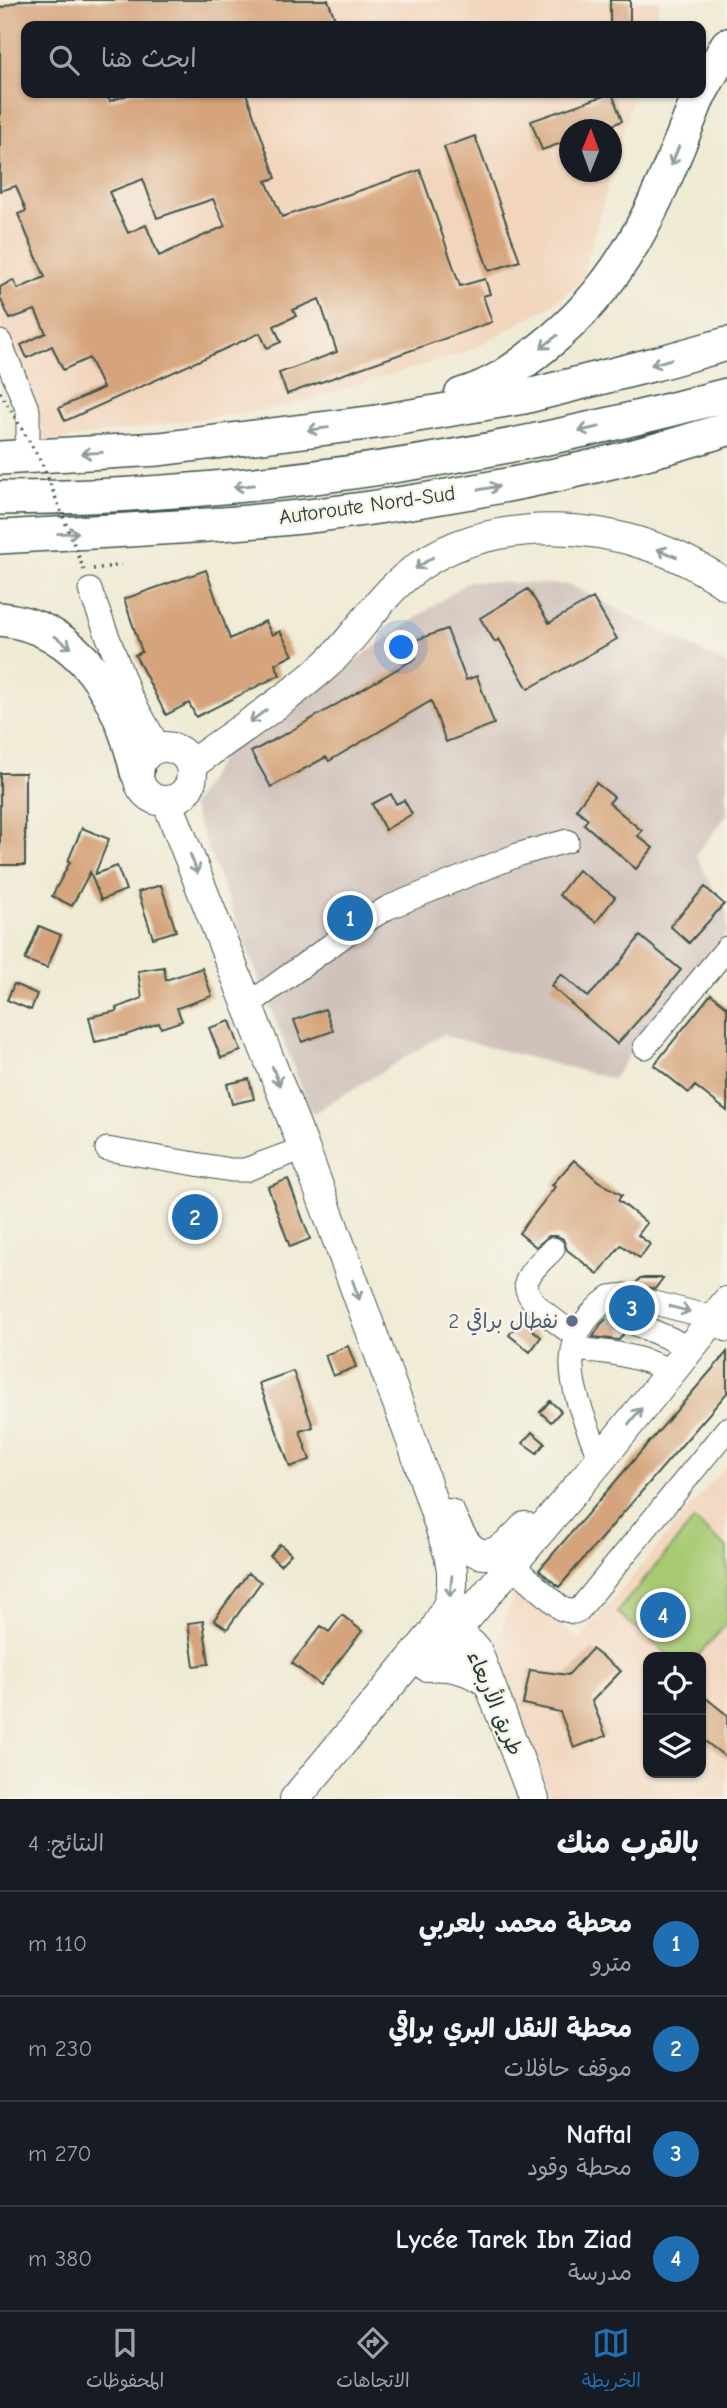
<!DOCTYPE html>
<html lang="ar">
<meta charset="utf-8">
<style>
:root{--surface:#171b24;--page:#20242c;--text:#f1f3f6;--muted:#9ea1a6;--line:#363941;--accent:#1f6fb2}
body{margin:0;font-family:"Comic Neue","Playpen Sans Arabic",sans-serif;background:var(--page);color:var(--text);direction:rtl}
.controls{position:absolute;right:21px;bottom:21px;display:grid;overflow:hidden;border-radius:14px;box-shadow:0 2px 5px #0004}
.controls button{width:63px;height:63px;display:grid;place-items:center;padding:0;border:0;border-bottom:2px solid var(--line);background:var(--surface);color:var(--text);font:35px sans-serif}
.compass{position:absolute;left:559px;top:119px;width:63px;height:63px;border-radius:50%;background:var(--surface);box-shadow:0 2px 5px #0004;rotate:1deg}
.you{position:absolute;left:402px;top:648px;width:24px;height:24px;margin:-18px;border:5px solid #fff;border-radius:50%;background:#1a73e8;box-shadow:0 0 0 10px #1a73e833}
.badge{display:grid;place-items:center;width:46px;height:46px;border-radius:50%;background:var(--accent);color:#fff;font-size:23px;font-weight:700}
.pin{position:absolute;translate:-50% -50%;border:4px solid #fff;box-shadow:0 2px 7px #0006}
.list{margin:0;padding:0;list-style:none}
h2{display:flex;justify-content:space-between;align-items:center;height:91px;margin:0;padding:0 28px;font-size:30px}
h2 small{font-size:23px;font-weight:400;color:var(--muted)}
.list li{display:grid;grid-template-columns:46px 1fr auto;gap:21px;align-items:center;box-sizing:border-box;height:105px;padding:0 28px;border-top:2px solid var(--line)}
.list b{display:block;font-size:26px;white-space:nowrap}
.list p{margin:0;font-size:23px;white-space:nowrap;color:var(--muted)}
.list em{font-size:23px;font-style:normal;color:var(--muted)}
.icon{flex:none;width:38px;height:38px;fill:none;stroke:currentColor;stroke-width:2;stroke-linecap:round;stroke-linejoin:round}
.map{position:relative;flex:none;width:727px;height:1799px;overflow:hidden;direction:ltr}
.search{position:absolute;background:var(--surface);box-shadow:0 2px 5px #0004;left:21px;right:21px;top:21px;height:77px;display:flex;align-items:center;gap:18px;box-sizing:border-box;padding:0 24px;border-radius:14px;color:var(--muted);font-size:26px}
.sheet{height:511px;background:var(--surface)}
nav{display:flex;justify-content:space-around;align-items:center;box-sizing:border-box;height:98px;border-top:2px solid var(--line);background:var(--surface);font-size:19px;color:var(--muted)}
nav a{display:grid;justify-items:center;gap:4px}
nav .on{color:var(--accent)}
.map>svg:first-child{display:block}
.built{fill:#f2d5bd;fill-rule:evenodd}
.industrial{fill:#cfc1ba}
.green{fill:#a6c972;stroke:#628353;stroke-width:2}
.building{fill:#d5a47c;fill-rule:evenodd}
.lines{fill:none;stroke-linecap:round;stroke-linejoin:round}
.minor-tunnel{stroke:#c6c8b5;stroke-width:23;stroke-dasharray:23 11;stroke-linecap:butt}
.minor-casing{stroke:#3e574c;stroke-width:25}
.major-casing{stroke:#3e574c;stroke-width:32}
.highway-casing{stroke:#3e574c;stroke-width:36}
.path{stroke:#3e574c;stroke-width:3.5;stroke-dasharray:2 5;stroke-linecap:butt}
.minor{stroke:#fff;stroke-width:23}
.major{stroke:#fff;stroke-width:30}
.highway{stroke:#fff;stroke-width:33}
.path-bridge{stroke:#3e574c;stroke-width:3.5;stroke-dasharray:2 5;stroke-linecap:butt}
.oneway{stroke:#8f9e9a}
.service-dot{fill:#5c6f8a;stroke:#f7f3e8;stroke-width:2.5}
.labels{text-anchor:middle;stroke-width:5;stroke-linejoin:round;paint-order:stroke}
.street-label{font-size:21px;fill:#1f3d34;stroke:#f7f3e8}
.service-label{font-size:21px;fill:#4e5e75;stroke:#f7f3e8;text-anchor:end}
</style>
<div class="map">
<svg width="727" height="1799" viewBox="0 0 727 1799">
<rect width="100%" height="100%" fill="#f7f3e8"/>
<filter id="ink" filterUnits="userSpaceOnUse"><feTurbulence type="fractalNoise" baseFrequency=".0143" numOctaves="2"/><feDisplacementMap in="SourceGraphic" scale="14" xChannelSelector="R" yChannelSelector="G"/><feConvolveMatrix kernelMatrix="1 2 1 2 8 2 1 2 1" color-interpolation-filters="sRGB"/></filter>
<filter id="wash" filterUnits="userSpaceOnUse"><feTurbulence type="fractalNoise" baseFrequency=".00686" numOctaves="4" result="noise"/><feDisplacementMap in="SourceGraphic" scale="28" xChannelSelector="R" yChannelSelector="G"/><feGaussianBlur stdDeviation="1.57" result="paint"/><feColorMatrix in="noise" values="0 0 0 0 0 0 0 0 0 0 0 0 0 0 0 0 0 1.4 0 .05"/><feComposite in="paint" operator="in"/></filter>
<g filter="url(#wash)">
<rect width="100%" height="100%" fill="#f0ebd5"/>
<path class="built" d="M0,0H660L653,26H26V93H634L581,283L548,307L467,352L282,407L46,442L0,325ZM570,130H612V172H570Z
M727,1464V1799H552L492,1661L515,1590L579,1640ZM648,1657H701V1773H648Z"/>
<path class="industrial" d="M469,581L570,585L727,665V815L696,855L727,914V932L643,1035L613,1079L442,1035L312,1114L191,806L226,751Z"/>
<path class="green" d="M694,1520L727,1548V1623L697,1657H671L617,1612Z"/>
<g id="blocks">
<path class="building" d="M22,0H328L335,19L316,26H26V93H104L110,101L133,93H246L276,178L266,181L282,217L420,170L460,286L485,279L490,294L483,296L492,322L287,394L279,373L337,352L319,299L293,310L296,316L274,326L281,342L267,348L260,333L65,421L59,408L103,388L89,358L63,370L52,346L27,358L21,345L46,333L35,310L10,319L0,298V287L13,280L18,289L45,277L18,214L26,211L16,186L0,191V8ZM143,179L157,218L213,199L225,226L159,256L146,225L128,233L109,192Z
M610,0H630V26H610Z
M612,93L622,121L600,130H570V140L542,150L531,121Z
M475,136L520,261L489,271L444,147Z
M206,570L230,639L265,621L272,635L280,631L293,655L275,664L280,675L196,717L189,703L166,715L135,655L142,652L124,599Z
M528,589L549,623L593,598L617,639L528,689L499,639L495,642L480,618Z
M447,629L466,680L477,676L494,724L446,742L431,701L329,761L326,757L271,787L251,752L289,732L416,658L410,642Z
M0,773H25V865H0Z
M596,783L614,797L609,803L642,831L638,836L653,848L636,869L584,824L588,819L576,809Z
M391,794L396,804L404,800L412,814L385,830L372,804Z
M82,828L109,839L95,874L117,866L126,890L101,900L90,872L72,906L52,896L70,862L68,861Z
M578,870L615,897L596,922L559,895Z
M161,885L176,931L153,938L138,892Z
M705,887L724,904L689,943L670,926Z
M39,926L61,935L47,968L25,960Z
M640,936L681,970L652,1005L617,1044L551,986L561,974L588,997L619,964Z
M164,967L166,980L202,968L212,996L177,1008L182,1021L161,1028L159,1023L126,1035L95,1042L89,1017L117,1011L116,1008L142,998L138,971Z
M14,984L37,994L31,1010L7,1000Z
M711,994L727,1007V1111L695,1086L689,1093L654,1065Z
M325,1009L333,1031L302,1042L294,1020Z
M230,1021L241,1051L221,1058L209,1028Z
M249,1079L254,1099L232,1104L227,1084Z
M574,1160L598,1181L622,1195L618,1200L647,1223L638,1235L650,1244L640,1258L621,1245L598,1274L567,1250L563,1239L557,1236H549L536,1247L519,1233L555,1187L552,1185Z
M288,1179L310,1239L290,1247L268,1187Z
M640,1278H663L655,1289L644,1287L639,1290L635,1285Z
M627,1309L618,1317L617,1324L624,1333L619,1340L593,1337L601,1324L616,1310Z
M521,1320L541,1337L530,1352L509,1335Z
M348,1346L356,1367L333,1376L325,1355Z
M727,1352V1393L559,1587L539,1570Z
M293,1371L313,1427L300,1431L310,1460L290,1467L259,1383Z
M550,1401L561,1411L551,1422L540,1412Z
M532,1432L545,1443L537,1453L523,1443Z
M280,1544L291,1554L280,1565L270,1556Z
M248,1573L261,1582L227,1629L214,1620Z
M342,1615L362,1631L320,1685L292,1663L321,1626L329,1632Z
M203,1621L209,1664L194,1666L188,1623Z
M592,1649L621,1671L592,1701L606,1736L574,1748L560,1712L523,1704L530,1670L568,1675Z
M701,1694L727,1715V1758L701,1738Z"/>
</g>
</g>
<g filter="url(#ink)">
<use href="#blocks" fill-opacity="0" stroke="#3e574c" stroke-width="2"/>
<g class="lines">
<path class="minor-tunnel" d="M607,1317L631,1322"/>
<defs>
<path id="minor" d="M0,342L28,411V436L22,457
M90,590L130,695L159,747
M248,1005L359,925L387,908L520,854L567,841
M645,1047L727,948
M107,1149L231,1170H245L304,1148
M553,1249C545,1258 533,1267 528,1278C517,1299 563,1326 577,1337
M647,1301L702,1315L727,1330
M631,1322L671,1339L689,1349
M573,1350C608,1350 639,1356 671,1371
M600,1460C578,1400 545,1345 610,1297L626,1295
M512,1565L562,1609L574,1612L579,1610L727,1429"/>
<path id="major" d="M138 774a27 27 0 1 1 54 0a27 27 0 1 1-54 0Z
M191,765C236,732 285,701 327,664C357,636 377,599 409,574C472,522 572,520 647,545C676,554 702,568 727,585
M167,801L304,1148L415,1450L449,1554L452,1570V1586L449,1603L434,1632L295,1799
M450,1514C470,1562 489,1568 525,1527
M434,1632L462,1637L476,1649L534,1799
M437,1653L600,1460L727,1302
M427,1666C451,1664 470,1669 489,1683"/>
<path id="highway" d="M701,92L727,45
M461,395C494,385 516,369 543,347C632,277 659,194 700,93
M0,458L159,449L376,422L524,397L655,364L727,344
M0,498C247,497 489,459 727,395
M0,537C105,531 214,527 318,515C456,498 594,472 727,429
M0,619C82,627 121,700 137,772"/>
</defs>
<use href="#minor" class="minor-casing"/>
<use href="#major" class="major-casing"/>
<use href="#highway" class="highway-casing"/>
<path class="path" d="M93,569L122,565"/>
<use href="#minor" class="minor"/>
<use href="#major" class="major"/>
<use href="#highway" class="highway"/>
<path class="path-bridge" d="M0,392L42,463L84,570"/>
</g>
<defs><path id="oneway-shaft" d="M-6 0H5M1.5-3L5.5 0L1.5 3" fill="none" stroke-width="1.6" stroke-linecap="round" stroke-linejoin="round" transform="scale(1.75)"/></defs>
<g class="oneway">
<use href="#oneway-shaft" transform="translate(675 156) rotate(112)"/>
<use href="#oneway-shaft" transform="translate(549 342) rotate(141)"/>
<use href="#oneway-shaft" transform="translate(661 362) rotate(164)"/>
<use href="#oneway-shaft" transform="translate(318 429) rotate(173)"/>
<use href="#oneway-shaft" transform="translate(589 429) rotate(168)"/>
<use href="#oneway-shaft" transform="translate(92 453) rotate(177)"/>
<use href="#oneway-shaft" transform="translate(244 486) rotate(174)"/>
<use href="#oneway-shaft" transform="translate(489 488) rotate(-10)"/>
<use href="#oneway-shaft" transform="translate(68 533) rotate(-3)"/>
<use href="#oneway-shaft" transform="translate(667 553) rotate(-158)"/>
<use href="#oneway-shaft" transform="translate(424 563) rotate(147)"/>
<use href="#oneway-shaft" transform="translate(63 642) rotate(36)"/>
<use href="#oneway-shaft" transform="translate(258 716) rotate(144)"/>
<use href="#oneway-shaft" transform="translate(194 864) rotate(69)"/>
<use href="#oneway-shaft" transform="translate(276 1076) rotate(69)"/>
<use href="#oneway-shaft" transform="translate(356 1290) rotate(70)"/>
<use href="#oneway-shaft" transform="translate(680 1309) rotate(15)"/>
<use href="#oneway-shaft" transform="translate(635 1416) rotate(-51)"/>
<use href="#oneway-shaft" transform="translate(451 1586) rotate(95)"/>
</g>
</g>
<circle class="service-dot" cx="572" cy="1321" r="7"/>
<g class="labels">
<g class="street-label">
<text transform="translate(367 505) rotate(-8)" y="7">Autoroute Nord-Sud</text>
<text transform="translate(495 1703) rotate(67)" y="7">طريق الأربعاء</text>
</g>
<g class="service-label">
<text x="558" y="1328">نفطال براقي 2</text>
</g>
</g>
</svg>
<div class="controls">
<button><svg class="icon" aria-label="locate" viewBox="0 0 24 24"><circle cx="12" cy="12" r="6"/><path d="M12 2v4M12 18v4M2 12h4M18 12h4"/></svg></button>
<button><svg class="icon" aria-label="layers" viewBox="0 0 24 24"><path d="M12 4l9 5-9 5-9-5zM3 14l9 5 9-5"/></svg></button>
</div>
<svg class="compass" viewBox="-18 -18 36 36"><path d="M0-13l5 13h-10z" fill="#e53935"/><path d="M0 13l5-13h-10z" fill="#9ea1a6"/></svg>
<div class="you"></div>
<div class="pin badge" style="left:350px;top:918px">1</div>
<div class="pin badge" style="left:195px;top:1217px">2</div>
<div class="pin badge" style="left:632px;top:1308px">3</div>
<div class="pin badge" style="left:663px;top:1615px">4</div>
<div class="search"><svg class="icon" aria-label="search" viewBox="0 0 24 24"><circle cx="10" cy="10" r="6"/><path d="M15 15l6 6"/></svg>ابحث هنا</div>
</div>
<section class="sheet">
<h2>بالقرب منك<small>النتائج: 4</small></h2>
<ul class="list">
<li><span class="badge">1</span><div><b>محطة محمد بلعربي</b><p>مترو</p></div><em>110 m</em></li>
<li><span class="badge">2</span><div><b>محطة النقل البري براقي</b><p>موقف حافلات</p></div><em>230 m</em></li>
<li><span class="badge">3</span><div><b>Naftal</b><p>محطة وقود</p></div><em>270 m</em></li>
<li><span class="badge">4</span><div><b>Lycée Tarek Ibn Ziad</b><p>مدرسة</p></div><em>380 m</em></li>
</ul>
</section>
<nav>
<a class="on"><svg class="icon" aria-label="map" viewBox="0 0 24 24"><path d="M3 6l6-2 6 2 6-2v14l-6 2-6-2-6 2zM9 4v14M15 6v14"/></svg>الخريطة</a>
<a><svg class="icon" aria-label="directions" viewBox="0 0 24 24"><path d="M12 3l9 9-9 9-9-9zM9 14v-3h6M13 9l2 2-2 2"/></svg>الاتجاهات</a>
<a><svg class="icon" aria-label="saved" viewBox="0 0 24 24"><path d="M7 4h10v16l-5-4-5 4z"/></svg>المحفوظات</a>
</nav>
